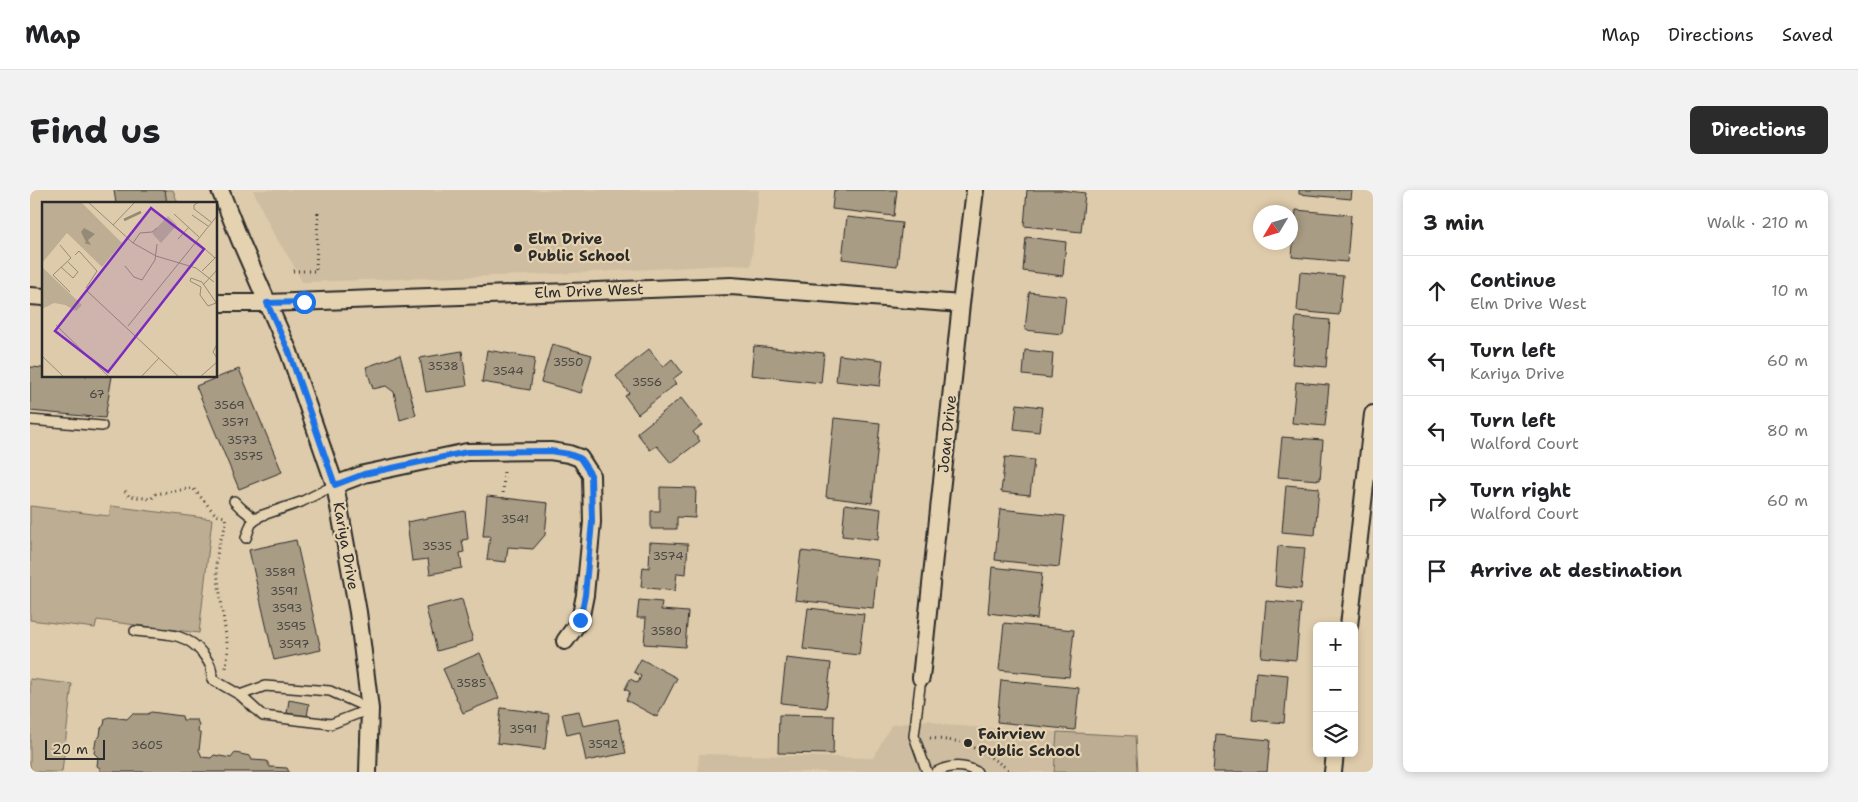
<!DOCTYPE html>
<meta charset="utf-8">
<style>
:root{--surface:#fff;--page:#f2f2f2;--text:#202124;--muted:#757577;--line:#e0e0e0;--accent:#2b2b2b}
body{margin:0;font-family:"Shantell Sans",sans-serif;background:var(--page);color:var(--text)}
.controls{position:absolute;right:15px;bottom:15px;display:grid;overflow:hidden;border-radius:8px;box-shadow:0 2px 8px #0003}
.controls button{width:45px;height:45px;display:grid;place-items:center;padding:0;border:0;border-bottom:1px solid var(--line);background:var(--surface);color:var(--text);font:25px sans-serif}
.compass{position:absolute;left:1223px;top:15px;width:45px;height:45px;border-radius:50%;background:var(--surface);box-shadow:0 2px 8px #0003;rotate:232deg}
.scale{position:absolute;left:15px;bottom:12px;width:60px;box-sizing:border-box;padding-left:5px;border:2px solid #2b2b2b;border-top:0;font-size:14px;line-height:18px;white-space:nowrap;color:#2b2b2b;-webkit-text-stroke:4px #e5d2b0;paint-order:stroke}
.stop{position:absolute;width:15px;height:15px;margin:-11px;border:4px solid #1a73e8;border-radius:50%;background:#fff}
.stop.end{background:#1a73e8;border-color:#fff;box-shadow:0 1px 5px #0008}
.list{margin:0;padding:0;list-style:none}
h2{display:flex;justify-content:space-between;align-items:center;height:65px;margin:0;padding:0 20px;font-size:21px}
h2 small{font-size:16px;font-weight:400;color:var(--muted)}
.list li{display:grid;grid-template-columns:32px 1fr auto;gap:15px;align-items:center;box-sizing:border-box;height:70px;padding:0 20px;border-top:1px solid var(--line)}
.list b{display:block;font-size:19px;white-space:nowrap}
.list p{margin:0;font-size:16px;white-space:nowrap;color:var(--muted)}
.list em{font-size:16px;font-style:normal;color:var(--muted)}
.icon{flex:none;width:28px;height:28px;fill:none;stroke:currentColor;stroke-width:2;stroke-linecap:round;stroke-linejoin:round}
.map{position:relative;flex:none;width:1343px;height:582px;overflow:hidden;border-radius:8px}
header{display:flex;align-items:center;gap:30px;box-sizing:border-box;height:70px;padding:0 25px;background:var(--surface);border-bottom:1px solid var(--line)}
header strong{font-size:24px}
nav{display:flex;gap:28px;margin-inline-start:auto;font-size:18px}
.intro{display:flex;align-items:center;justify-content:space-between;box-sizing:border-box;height:120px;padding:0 30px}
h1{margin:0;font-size:35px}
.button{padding:12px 22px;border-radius:8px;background:var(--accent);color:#fff;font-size:18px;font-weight:700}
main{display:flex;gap:30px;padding:0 30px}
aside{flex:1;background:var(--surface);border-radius:8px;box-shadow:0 2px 8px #0003}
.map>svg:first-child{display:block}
.built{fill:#cebda0}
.green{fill:#bdae93;stroke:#746c5f}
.building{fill:#a99c85;stroke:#2b2b2b}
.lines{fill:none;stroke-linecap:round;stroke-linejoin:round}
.service-casing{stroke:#2b2b2b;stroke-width:12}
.minor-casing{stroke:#2b2b2b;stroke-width:20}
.path{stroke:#2b2b2b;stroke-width:3;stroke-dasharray:1 4;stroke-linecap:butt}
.service{stroke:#e5d2b0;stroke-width:9}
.minor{stroke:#e5d2b0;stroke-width:16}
.route{stroke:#1a73e8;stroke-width:6}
.poi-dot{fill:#2b2b2b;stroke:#e5d2b0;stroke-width:2}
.labels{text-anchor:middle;stroke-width:4.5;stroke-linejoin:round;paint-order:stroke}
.number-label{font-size:12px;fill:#4a4742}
.poi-label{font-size:15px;font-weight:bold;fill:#2b2b2b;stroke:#e5d2b0;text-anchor:start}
.street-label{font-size:15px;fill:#2b2b2b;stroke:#e5d2b0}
.inset-river{fill:none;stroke:#948a76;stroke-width:2.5}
.inset-road{fill:none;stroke:#968b78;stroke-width:1}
.view{fill:#7b2cbf;fill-opacity:0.15;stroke:#7b2cbf;stroke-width:2.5}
.inset-edge{fill:none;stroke:#2b2b2b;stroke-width:2.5}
</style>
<header>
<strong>Map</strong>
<nav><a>Map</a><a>Directions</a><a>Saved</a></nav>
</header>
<div class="intro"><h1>Find us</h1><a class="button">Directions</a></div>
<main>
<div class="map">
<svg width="1343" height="582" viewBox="0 0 1343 582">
<rect width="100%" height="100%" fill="#decbab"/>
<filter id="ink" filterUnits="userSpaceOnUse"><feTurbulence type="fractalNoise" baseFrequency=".02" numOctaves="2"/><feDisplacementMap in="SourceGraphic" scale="10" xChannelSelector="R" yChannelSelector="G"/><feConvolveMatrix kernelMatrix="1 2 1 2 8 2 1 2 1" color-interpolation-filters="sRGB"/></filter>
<g filter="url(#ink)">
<path class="built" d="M223,0H729L721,76L698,75L524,84L272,92L263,74L243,43Z
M899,530L914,535L1027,542L1023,582H668L669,564L843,568L861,535Z"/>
<path class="green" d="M104,0H143L148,14H103Z
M0,316L79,326L81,316L182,329L169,443L67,430L65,438L0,430Z
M0,489L42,494L32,582H0Z
M1027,542L1105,546L1107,582H1024Z"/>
<path class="building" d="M84,0H135L137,14H86Z
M804,0H867L864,26L802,19Z
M997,0H1031L1055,3L1051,42L994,36Z
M1269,0H1322L1321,9L1269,4Z
M1266,20L1321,25L1317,72L1262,67Z
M817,27L872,33L867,76L812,69Z
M996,47L1036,52L1033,86L993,81Z
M1270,82L1313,86L1309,125L1267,121Z
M999,102L1036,106L1032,144L995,140Z
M1266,127L1300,130L1296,177L1262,174Z
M522,154L562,165L551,203L511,192Z
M724,156L794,163L791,193L721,185Z
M619,159L633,177L642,169L652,182L643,189L646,194L608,224L595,206L599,203L586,186Z
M457,160L505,168L500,200L452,192Z
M995,160L1023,163L1021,188L993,185Z
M432,161L437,196L396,202L390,168Z
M370,165L386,225L370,230L364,202L356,196L343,199L336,177Z
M809,165L853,170L850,196L806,191Z
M0,177L14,178V186H82L75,228L0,221Z
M209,179L252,282L209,299L166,196Z
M1266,192L1299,195L1295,236L1262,233Z
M651,208L672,235L663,242L670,251L641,273L627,256L620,260L607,243Z
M987,214L1012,217L1009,242L984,239Z
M804,228L850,233L842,313L796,307Z
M1252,247L1293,250L1290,290L1248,287Z
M975,267L1004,270L1000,305L971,302Z
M1256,295L1289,298L1285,345L1252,342Z
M630,297L666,298L665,328L647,327V339H621V321H630Z
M457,306L518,313L515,345L503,359L478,357L476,372L457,370L460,346H453Z
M815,314L851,319L848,350L812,346Z
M970,319L1035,326L1029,377L965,370Z
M435,321L438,349L432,350L434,362L430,363L432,378L400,384L398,369L382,371L377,332Z
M266,350L291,460L244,470L219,360Z
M620,352L658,354L656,384L647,383L645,401L611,397L613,377L619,378Z
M1248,356L1275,358L1271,399L1245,396Z
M771,361L848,370L843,418L765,410Z
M962,377L1012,383L1007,429L958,423Z
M432,409L443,451L407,461L396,418Z
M609,410L632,412L631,420L658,422L655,457L614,454L616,428H607Z
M1236,411L1271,414L1266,470L1231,467Z
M778,418L834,424L829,465L773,459Z
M974,433L1044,440L1039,487L969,480Z
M450,463L469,508L433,523L413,479Z
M756,468L801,473L796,518L751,513Z
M611,469L647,488L627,527L596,510L600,502L595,499L600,489L608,493L611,486L604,482Z
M1226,482L1258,485L1254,533L1222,530Z
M971,490L1049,498L1045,540L967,532Z
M259,510L279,514L277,527L257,523Z
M471,518L519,524L515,559L467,553Z
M549,521L553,536L588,529L596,563L556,571L550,542L537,545L532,524Z
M121,522L152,526L153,530H167L169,535L168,542L171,544L169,560L172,567L181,568L184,565L201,568L205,563L220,566L222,570L237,571L240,577L257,578L259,582H70V578L67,576L68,567L64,563L66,550L70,546L71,538L74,535L75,529L79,527L97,529L102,524H118Z
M749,525L804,526L803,564L748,563Z
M1186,545L1240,550L1237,582H1183Z"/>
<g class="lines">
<defs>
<path id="service" d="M0,230L72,236
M204,311L211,318L226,330
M216,348L221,334L230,326L271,312L305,295
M105,441C131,444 156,441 173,464C180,474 182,476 182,489L210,505L233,526L301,534L340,519
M891,488L884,546L897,582
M210,505L235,496L300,501L340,519
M906,582C920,575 933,574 947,582"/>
<path id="minor" d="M190,0L210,50L259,162L305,295L328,422L340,519L338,582
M0,106L14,107
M186,113H237L701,96L931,114
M305,295L334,284L437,262L520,261L539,264L550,268L561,285L562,332L555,405L550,430L535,451
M1319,436L1343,224
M891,488L931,114L945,0
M1303,582L1305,563"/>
</defs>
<use href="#service" class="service-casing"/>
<use href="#minor" class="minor-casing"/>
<path class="path" d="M263,81H286L288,23
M95,301L99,306L121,309L126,304L163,298L186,325L195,327L196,334L188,358L186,375L198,460L196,478
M473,308L474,279
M900,548L933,552L962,568L982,582"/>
<use href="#service" class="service"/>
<use href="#minor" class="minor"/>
</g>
</g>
<g class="lines" filter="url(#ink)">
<path class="route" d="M274,112L237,113L259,162L305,295L334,284L437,262L520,261L539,264L550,268L561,285L562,332L555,405L550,430"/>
</g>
<g class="poi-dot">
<circle cx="488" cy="58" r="5"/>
<circle cx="938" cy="553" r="5"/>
</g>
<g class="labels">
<g class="number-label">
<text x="538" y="176">3550</text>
<text x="413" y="180">3538</text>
<text x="478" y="185">3544</text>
<text x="617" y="196">3556</text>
<text x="67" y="208">67</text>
<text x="199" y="219">3569</text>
<text x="205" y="236">3571</text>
<text x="212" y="254">3573</text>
<text x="218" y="270">3575</text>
<text x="485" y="333">3541</text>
<text x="407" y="360">3535</text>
<text x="638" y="370">3574</text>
<text x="250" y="386">3589</text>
<text x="254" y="405">3591</text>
<text x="257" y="422">3593</text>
<text x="261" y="440">3595</text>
<text x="636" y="445">3580</text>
<text x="264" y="458">3597</text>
<text x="441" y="497">3585</text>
<text x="493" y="543">3591</text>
<text x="573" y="558">3592</text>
<text x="117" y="559">3605</text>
</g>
<g class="poi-label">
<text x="498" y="54">Elm Drive<tspan x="498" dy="17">Public School</tspan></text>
<text x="948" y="549">Fairview<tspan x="948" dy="17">Public School</tspan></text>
</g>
<g class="street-label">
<text transform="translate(559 101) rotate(-2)" y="5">Elm Drive West</text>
<text transform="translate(917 244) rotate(-84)" y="5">Joan Drive</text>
<text transform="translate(316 356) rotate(80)" y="5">Kariya Drive</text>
</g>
</g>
<g transform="translate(12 12)">
<rect width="175" height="175" fill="#decbab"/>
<path d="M0,0H39L80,41L60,65L25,31L0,61ZM126,14L135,23L119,41L110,31ZM0,65L40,103L34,109L23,103L12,101L0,107Z" fill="#bdae93"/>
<path d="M42,26L53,32L46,38L49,43L42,41L44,40L39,30Z" fill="#948a76"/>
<path class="inset-river" d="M82,18L99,10"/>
<path class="inset-road" d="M46,0L91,41L114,54L154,66L172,80M157,0L152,3V7L169,20M132,12L157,35M150,13L166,24M71,23L93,0M136,37L147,25M154,39L173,56L175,54M91,41L98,31L110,30L115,26M18,43L29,56L11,73L28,90M33,53L37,49L55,69L44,86M83,64L92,75L100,78L113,58L115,42M19,65L31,76L36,70L26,60M160,69L173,56M161,83L175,68M44,88L137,175M174,101L166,104L158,93L159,85L148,79L149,76L160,80L175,102M14,123L67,175M86,124L175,14M175,142L171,150L175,156M0,154L22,175M99,175L117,156M158,175L175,160"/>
<path class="view" d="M109,6L162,47L66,170L13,129Z"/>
<rect width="175" height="175" class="inset-edge"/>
</g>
</svg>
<div class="controls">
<button>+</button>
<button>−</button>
<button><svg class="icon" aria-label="layers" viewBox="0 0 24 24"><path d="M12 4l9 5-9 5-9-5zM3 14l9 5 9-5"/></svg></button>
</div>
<svg class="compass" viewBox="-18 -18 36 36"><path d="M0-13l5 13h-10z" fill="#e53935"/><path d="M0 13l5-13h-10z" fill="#757577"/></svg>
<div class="scale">20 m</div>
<div class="stop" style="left:274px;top:112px"></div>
<div class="stop end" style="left:550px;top:430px"></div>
</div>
<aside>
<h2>3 min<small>Walk · 210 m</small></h2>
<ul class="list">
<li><svg class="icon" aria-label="ahead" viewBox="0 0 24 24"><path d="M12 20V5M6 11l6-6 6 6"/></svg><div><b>Continue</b><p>Elm Drive West</p></div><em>10 m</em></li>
<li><svg class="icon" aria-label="left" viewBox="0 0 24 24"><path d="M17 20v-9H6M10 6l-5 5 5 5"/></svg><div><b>Turn left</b><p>Kariya Drive</p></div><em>60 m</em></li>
<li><svg class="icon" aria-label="left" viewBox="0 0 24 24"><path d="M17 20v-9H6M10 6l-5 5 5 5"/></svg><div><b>Turn left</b><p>Walford Court</p></div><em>80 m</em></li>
<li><svg class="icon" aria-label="right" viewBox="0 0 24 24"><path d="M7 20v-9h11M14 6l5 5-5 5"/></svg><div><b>Turn right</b><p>Walford Court</p></div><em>60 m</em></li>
<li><svg class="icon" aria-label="arrive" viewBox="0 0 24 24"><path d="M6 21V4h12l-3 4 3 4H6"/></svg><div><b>Arrive at destination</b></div></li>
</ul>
</aside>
</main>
